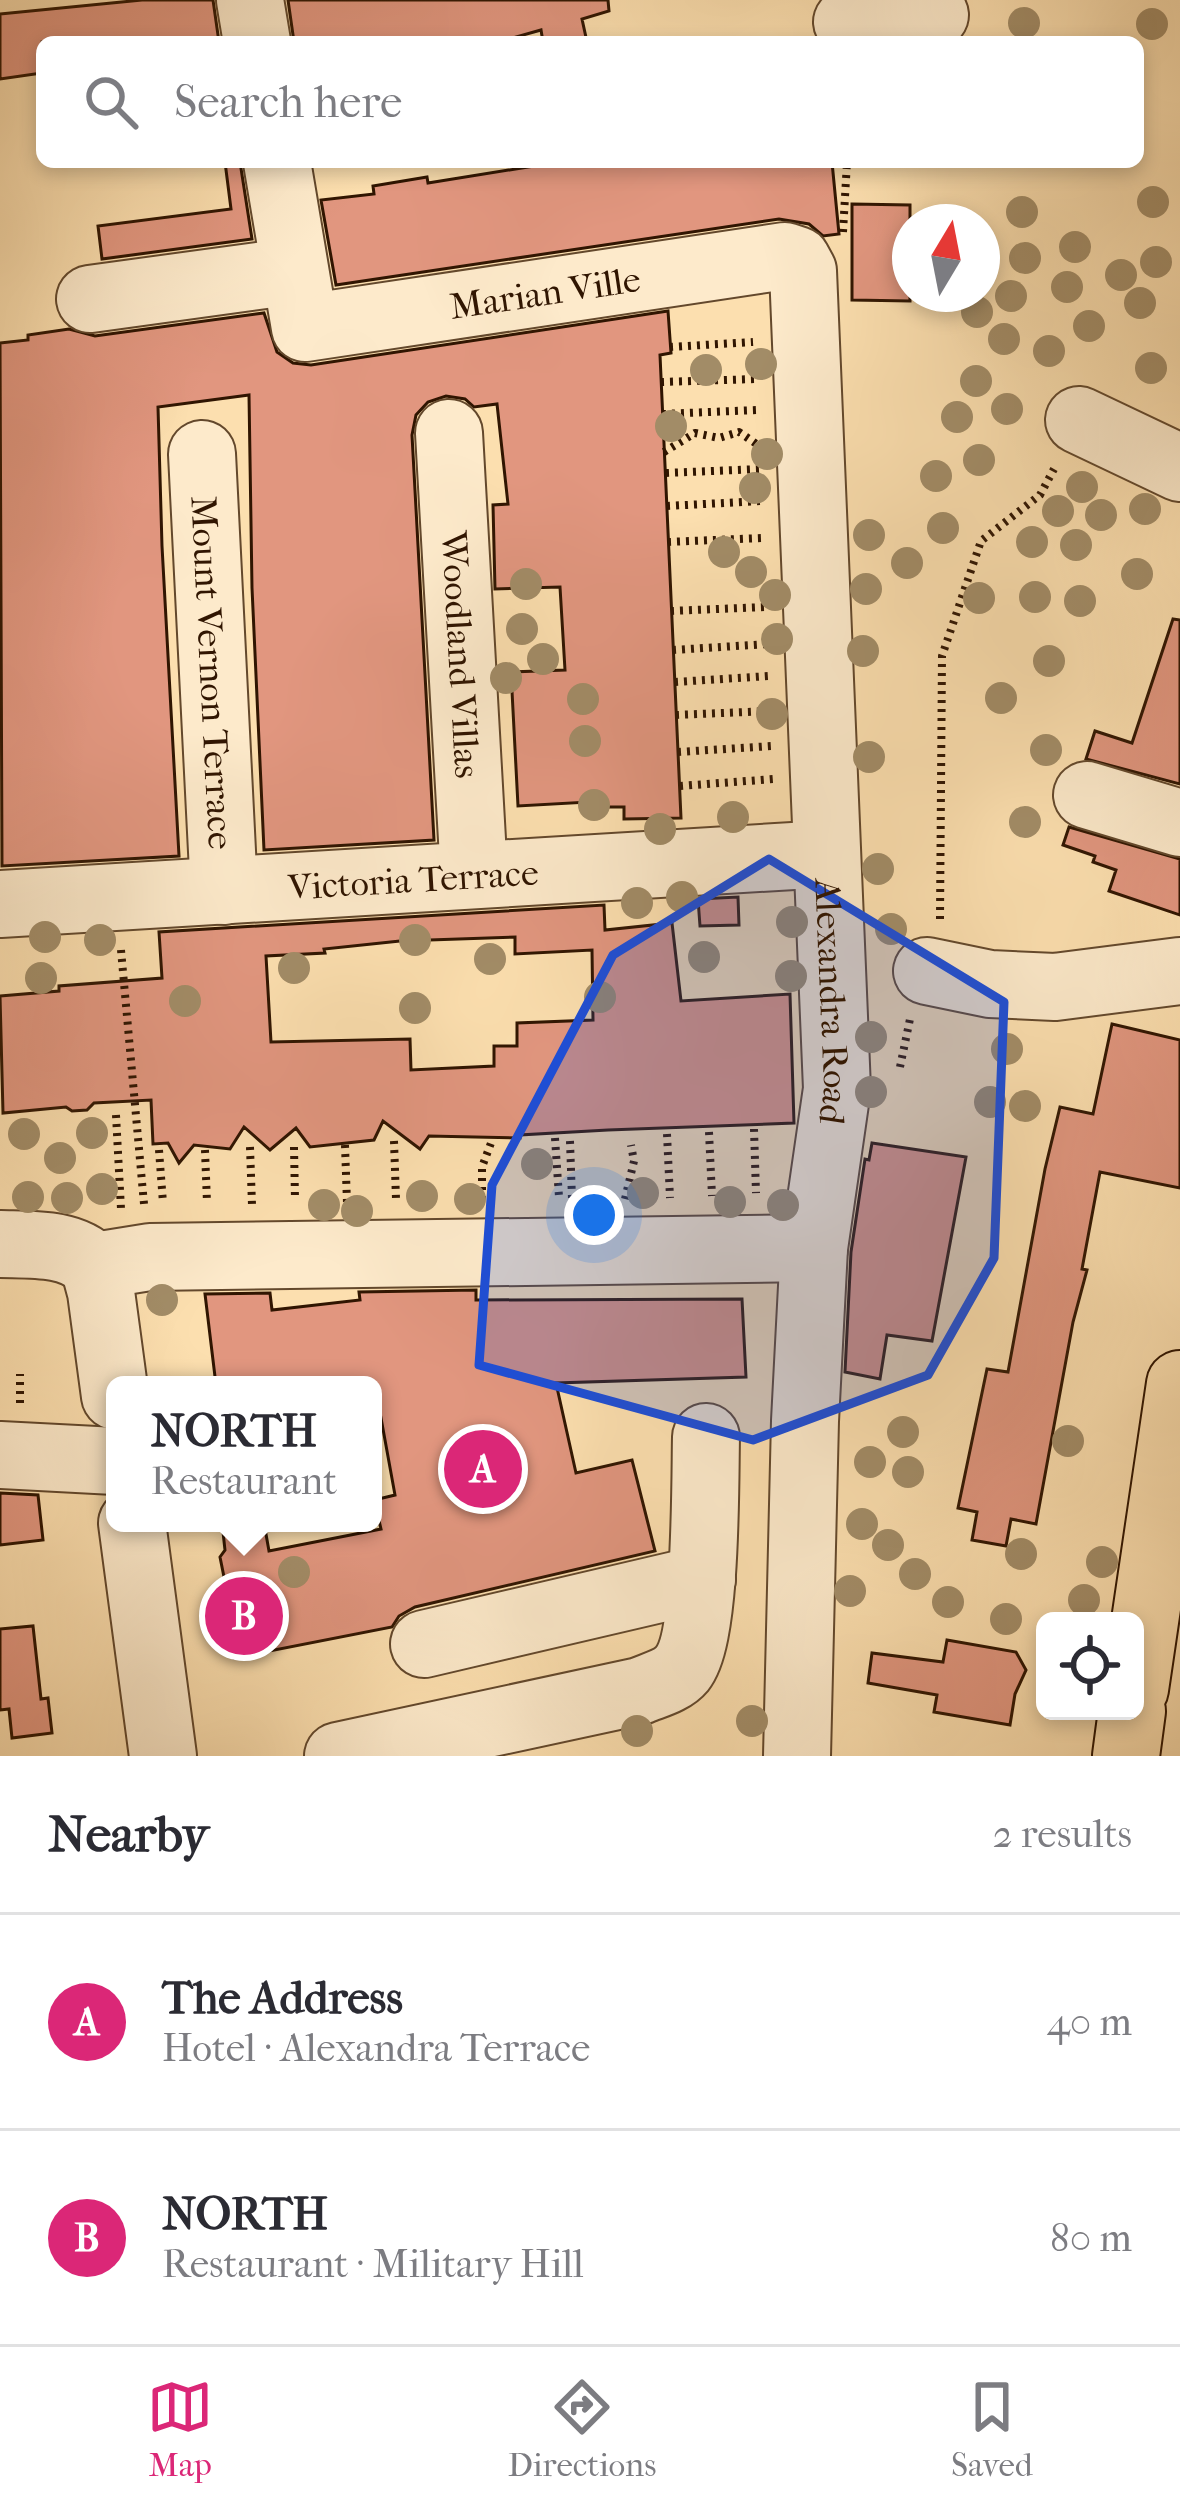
<!DOCTYPE html>
<meta charset="utf-8">
<style>
:root{--surface:#fff;--page:#f7f7f7;--text:#2b2b33;--muted:#7c7c81;--line:#e1e1e2;--accent:#db2777}
body{margin:0;font-family:"IM FELL French Canon",serif;background:var(--page);color:var(--text)}
.controls{position:absolute;right:36px;bottom:36px;display:grid;overflow:hidden;border-radius:18px;box-shadow:0 6px 18px #0003}
.controls button{width:108px;height:108px;display:grid;place-items:center;padding:0;border:0;border-bottom:3px solid var(--line);background:var(--surface);color:var(--text);font:60px sans-serif}
.compass{position:absolute;left:892px;top:204px;width:108px;height:108px;border-radius:50%;background:var(--surface);box-shadow:0 6px 18px #0003;rotate:10deg}
.you{position:absolute;left:594px;top:1215px;width:42px;height:42px;margin:-30px;border:9px solid #fff;border-radius:50%;background:#1a73e8;box-shadow:0 0 0 18px #1a73e833}
.badge{display:grid;place-items:center;width:78px;height:78px;border-radius:50%;background:var(--accent);color:#fff;font-size:39px;font-weight:700}
.pin{position:absolute;translate:-50% -50%;border:6px solid #fff;box-shadow:0 3px 12px #0006}
.popup{position:absolute;left:106px;top:1376px;width:276px;height:156px;box-sizing:border-box;display:grid;place-content:center;border-radius:18px;background:var(--surface);filter:drop-shadow(0 3px 9px #0005);font-size:39px;white-space:nowrap;color:var(--muted)}
.popup b{font-size:45px;color:var(--text)}
.popup::after{content:'';position:absolute;left:50%;top:100%;margin-left:-24px;border:24px solid transparent;border-top-color:var(--surface)}
.list{margin:0;padding:0;list-style:none}
h2{display:flex;justify-content:space-between;align-items:center;height:156px;margin:0;padding:0 48px;font-size:51px}
h2 small{font-size:39px;font-weight:400;color:var(--muted)}
.list li{display:grid;grid-template-columns:78px 1fr auto;gap:36px;align-items:center;box-sizing:border-box;height:216px;padding:0 48px;border-top:3px solid var(--line)}
.list b{display:block;font-size:45px;white-space:nowrap}
.list p{margin:0;font-size:39px;white-space:nowrap;color:var(--muted)}
.list em{font-size:39px;font-style:normal;color:var(--muted)}
.icon{flex:none;width:66px;height:66px;fill:none;stroke:currentColor;stroke-width:2;stroke-linecap:round;stroke-linejoin:round}
.map{position:relative;flex:none;width:1180px;height:1756px;overflow:hidden}
.search{position:absolute;background:var(--surface);box-shadow:0 6px 18px #0003;left:36px;right:36px;top:36px;height:132px;display:flex;align-items:center;gap:30px;box-sizing:border-box;padding:0 42px;border-radius:18px;color:var(--muted);font-size:45px}
.sheet{height:588px;background:var(--surface)}
nav{display:flex;justify-content:space-around;align-items:center;box-sizing:border-box;height:168px;border-top:3px solid var(--line);background:var(--surface);font-size:33px;color:var(--muted)}
nav a{display:grid;justify-items:center;gap:6px}
nav .on{color:var(--accent)}
.map>svg:first-child{display:block}
.building{fill:#e1967f;stroke:#301501;stroke-width:3;fill-rule:evenodd}
.lines{fill:none;stroke-linecap:round;stroke-linejoin:round}
.minor-casing{stroke:#63482c;stroke-width:70}
.major-casing{stroke:#301501;stroke-width:70}
.path{stroke:#301501;stroke-width:8;stroke-dasharray:3 6;stroke-linecap:butt}
.minor{stroke:#fdeacb;stroke-width:66}
.major{stroke:#fcdfaf;stroke-width:66}
.tree{fill:#a28c67}
.marked{fill:#1d4ed8;fill-opacity:0.2;stroke:#1d4ed8;stroke-width:9;stroke-linejoin:round}
.labels{text-anchor:middle;stroke-width:12;stroke-linejoin:round;paint-order:stroke}
.street-label{font-size:36px;fill:#301501;stroke:#fdeacb}
</style>
<div class="map">
<svg width="1180" height="1756" viewBox="0 0 1180 1756">
<rect width="100%" height="100%" fill="#fcdfaf"/>
<filter id="stains"><feTurbulence type="fractalNoise" baseFrequency=".00167" numOctaves="4"/><feColorMatrix values="0 0 0 0 .2 0 0 0 0 .09 0 0 0 0 .02 0 0 0 .5 -.17"/></filter>
<radialGradient id="worn" r=".72"><stop offset=".6" stop-color="#630" stop-opacity="0"/><stop offset="1" stop-color="#630" stop-opacity=".3"/></radialGradient>
<path class="building" d="M142,0H213L219,42H42V73L0,79V14Z
M288,0H608L609,11L582,19L587,42H543L541,30L498,42H294Z
M225,162H240L252,239L102,259L98,226L231,209Z
M559,162H832L839,234L823,236L809,224L779,219L336,285L321,200L374,194L373,186L427,177L428,183Z
M852,204L910,205V301L852,300Z
M668,311L671,353L660,355L681,818L624,819V807H606V801L518,806L511,672L565,670L560,587L495,589L493,505L508,504L497,404L474,407L465,399L446,396L428,402L416,415L412,435L434,840L264,850L252,588L249,395L158,407L162,546L179,856L2,866L0,343L28,340V335L69,329L95,336L264,313L277,352L293,363L311,365Z
M1173,619L1180,620V784L1086,759L1095,731L1132,743Z
M1069,827L1180,859V915L1109,891L1116,870L1093,862L1095,856L1063,845Z
M738,897L739,925L700,926L698,899Z
M604,905L605,930L672,923L681,1001L790,994L794,1123L608,1130L520,1135V1138L429,1136L420,1149L383,1121L374,1140L310,1147L296,1128L270,1150L244,1127L230,1149L194,1145L179,1163L168,1143L153,1144L151,1100L94,1103L87,1110L72,1111L66,1107L3,1113L0,996L59,991V986L162,978L159,932ZM515,937V954L592,950L593,1020L517,1023V1046H494V1066L411,1070L410,1039L271,1042L266,956L325,953L324,949L400,941Z
M1112,1024L1180,1040V1188L1100,1172L1082,1269L1087,1270L1073,1322L1036,1524L1011,1519L1006,1546L972,1540L977,1512L958,1508L987,1369L1008,1372L1045,1169L1060,1107L1093,1114Z
M872,1143L966,1157L932,1341L887,1335L880,1379L845,1372L851,1252L865,1159L869,1160Z
M476,1290V1300L742,1299L746,1377L556,1383L576,1473L632,1460L655,1551L415,1607L399,1616L392,1627L234,1658L217,1583L225,1582L220,1557L225,1550L222,1523H264L269,1551L381,1529L374,1500L395,1495L375,1385H216L205,1294L270,1293L272,1310L360,1300L359,1292Z
M0,1493L38,1495L43,1540L0,1545Z
M33,1626L41,1699L48,1698L52,1733L12,1738L9,1709L0,1710V1629Z
M947,1640L1016,1652L1026,1670L1015,1694L1010,1725L934,1712L937,1695L868,1683L872,1653L943,1662Z"/>
<g class="lines">
<defs>
<g id="minor">
<path d="M250,0L257,42"/>
<path d="M847,22L935,15"/>
<path id="s1" d="M277,162L305,328L785,256L797,260L803,271L837,1089L814,1248L805,1421L797,1756"/>
<path d="M90,299L294,271"/>
<path d="M1079,420L1180,468"/>
<path id="s2" d="M449,433L474,875"/>
<path id="s3" d="M202,454L224,891"/>
<path d="M1087,795L1180,823"/>
<path id="s4" d="M0,904L827,854"/>
<path d="M927,971L990,984L1055,987L1180,971"/>
<path d="M0,1244C31,1245 71,1242 94,1266"/>
<path d="M94,1266L150,1257L814,1248"/>
<path d="M94,1266L101,1292L115,1396"/>
<path d="M0,1455L115,1461"/>
<path d="M132,1523L163,1756"/>
<path d="M424,1644L702,1579"/>
<path d="M338,1756L640,1691C654,1685 672,1681 682,1669C707,1638 705,1482 706,1437"/>
</g>
<path id="major" d="M1135,1689L1180,1384
M1126,1756L1132,1711"/>
</defs>
<use href="#minor" class="minor-casing"/>
<use href="#major" class="major-casing"/>
<path class="path" d="M843,232L847,162
M670,347L753,342
M661,382L756,379
M663,414L757,410
M664,452L695,433L719,438L739,432L758,445
M666,473L760,469
M667,506L761,501
M668,542L763,538
M671,611L765,607
M673,650L768,644
M675,682L769,676
M676,715L771,711
M678,752L772,746
M680,786L774,779
M940,919L942,656L981,541L1040,495L1054,469
M121,950L144,1204
M900,1067L910,1019
M116,1115L121,1209
M754,1129L756,1193
M709,1132L712,1196
M667,1134L670,1198
M555,1138L559,1197
M394,1141L396,1199
M570,1141L572,1199
M345,1145L347,1203
M250,1147L252,1205
M294,1147L295,1199
M159,1150L163,1203
M205,1150L207,1203
M482,1199V1167L491,1143
M625,1199L634,1161L631,1145
M20,1403V1374"/>
<use href="#minor" class="minor"/>
<use href="#major" class="major"/>
</g>
<g class="tree">
<circle cx="1024" cy="23" r="16"/>
<circle cx="1152" cy="24" r="16"/>
<circle cx="1153" cy="202" r="16"/>
<circle cx="1022" cy="212" r="16"/>
<circle cx="1075" cy="247" r="16"/>
<circle cx="1025" cy="258" r="16"/>
<circle cx="1156" cy="262" r="16"/>
<circle cx="1121" cy="275" r="16"/>
<circle cx="1067" cy="287" r="16"/>
<circle cx="1011" cy="296" r="16"/>
<circle cx="1140" cy="303" r="16"/>
<circle cx="977" cy="312" r="16"/>
<circle cx="1089" cy="326" r="16"/>
<circle cx="1004" cy="339" r="16"/>
<circle cx="1049" cy="351" r="16"/>
<circle cx="761" cy="364" r="16"/>
<circle cx="1151" cy="368" r="16"/>
<circle cx="706" cy="370" r="16"/>
<circle cx="976" cy="381" r="16"/>
<circle cx="1007" cy="409" r="16"/>
<circle cx="957" cy="417" r="16"/>
<circle cx="671" cy="426" r="16"/>
<circle cx="767" cy="454" r="16"/>
<circle cx="979" cy="460" r="16"/>
<circle cx="936" cy="476" r="16"/>
<circle cx="1082" cy="487" r="16"/>
<circle cx="755" cy="488" r="16"/>
<circle cx="1145" cy="509" r="16"/>
<circle cx="1058" cy="511" r="16"/>
<circle cx="1101" cy="515" r="16"/>
<circle cx="943" cy="528" r="16"/>
<circle cx="869" cy="535" r="16"/>
<circle cx="1032" cy="542" r="16"/>
<circle cx="1076" cy="545" r="16"/>
<circle cx="724" cy="552" r="16"/>
<circle cx="907" cy="563" r="16"/>
<circle cx="751" cy="572" r="16"/>
<circle cx="1137" cy="574" r="16"/>
<circle cx="526" cy="584" r="16"/>
<circle cx="866" cy="589" r="16"/>
<circle cx="775" cy="595" r="16"/>
<circle cx="1035" cy="597" r="16"/>
<circle cx="979" cy="598" r="16"/>
<circle cx="1080" cy="601" r="16"/>
<circle cx="522" cy="629" r="16"/>
<circle cx="777" cy="639" r="16"/>
<circle cx="863" cy="651" r="16"/>
<circle cx="543" cy="659" r="16"/>
<circle cx="1049" cy="661" r="16"/>
<circle cx="506" cy="678" r="16"/>
<circle cx="1001" cy="698" r="16"/>
<circle cx="583" cy="699" r="16"/>
<circle cx="772" cy="714" r="16"/>
<circle cx="585" cy="741" r="16"/>
<circle cx="1046" cy="750" r="16"/>
<circle cx="869" cy="757" r="16"/>
<circle cx="594" cy="805" r="16"/>
<circle cx="733" cy="817" r="16"/>
<circle cx="1025" cy="822" r="16"/>
<circle cx="660" cy="829" r="16"/>
<circle cx="878" cy="869" r="16"/>
<circle cx="682" cy="897" r="16"/>
<circle cx="637" cy="903" r="16"/>
<circle cx="792" cy="922" r="16"/>
<circle cx="891" cy="929" r="16"/>
<circle cx="45" cy="937" r="16"/>
<circle cx="100" cy="940" r="16"/>
<circle cx="415" cy="940" r="16"/>
<circle cx="704" cy="957" r="16"/>
<circle cx="490" cy="959" r="16"/>
<circle cx="294" cy="968" r="16"/>
<circle cx="791" cy="976" r="16"/>
<circle cx="41" cy="978" r="16"/>
<circle cx="600" cy="997" r="16"/>
<circle cx="185" cy="1001" r="16"/>
<circle cx="415" cy="1008" r="16"/>
<circle cx="871" cy="1037" r="16"/>
<circle cx="1007" cy="1049" r="16"/>
<circle cx="871" cy="1092" r="16"/>
<circle cx="990" cy="1102" r="16"/>
<circle cx="1025" cy="1106" r="16"/>
<circle cx="92" cy="1133" r="16"/>
<circle cx="24" cy="1134" r="16"/>
<circle cx="60" cy="1158" r="16"/>
<circle cx="537" cy="1164" r="16"/>
<circle cx="102" cy="1189" r="16"/>
<circle cx="643" cy="1193" r="16"/>
<circle cx="422" cy="1196" r="16"/>
<circle cx="28" cy="1197" r="16"/>
<circle cx="67" cy="1198" r="16"/>
<circle cx="470" cy="1199" r="16"/>
<circle cx="730" cy="1202" r="16"/>
<circle cx="324" cy="1205" r="16"/>
<circle cx="783" cy="1205" r="16"/>
<circle cx="357" cy="1211" r="16"/>
<circle cx="162" cy="1300" r="16"/>
<circle cx="903" cy="1432" r="16"/>
<circle cx="1068" cy="1441" r="16"/>
<circle cx="870" cy="1462" r="16"/>
<circle cx="908" cy="1472" r="16"/>
<circle cx="862" cy="1524" r="16"/>
<circle cx="888" cy="1545" r="16"/>
<circle cx="1021" cy="1554" r="16"/>
<circle cx="1102" cy="1562" r="16"/>
<circle cx="294" cy="1572" r="16"/>
<circle cx="915" cy="1574" r="16"/>
<circle cx="850" cy="1591" r="16"/>
<circle cx="1084" cy="1600" r="16"/>
<circle cx="948" cy="1602" r="16"/>
<circle cx="1006" cy="1619" r="16"/>
<circle cx="752" cy="1721" r="16"/>
<circle cx="637" cy="1731" r="16"/>
</g>
<path class="marked" d="M769,859L1004,1002L994,1258L928,1375L753,1440L479,1365L492,1185L613,955Z"/>
<g class="labels">
<g class="street-label">
<text dy="13" stroke="none"><textPath href="#s1" startOffset="411">Marian Ville</textPath></text>
<text dy="13" stroke="none"><textPath href="#s2" startOffset="222">Woodland Villas</textPath></text>
<text dy="13" stroke="none"><textPath href="#s3" startOffset="219">Mount Vernon Terrace</textPath></text>
<text dy="13" stroke="none"><textPath href="#s4" startOffset="414">Victoria Terrace</textPath></text>
<text dy="13" stroke="none"><textPath href="#s1" startOffset="1410">Alexandra Road</textPath></text>
</g>
</g>
<rect width="100%" height="100%" filter="url(#stains)"/>
<rect width="100%" height="100%" fill="url(#worn)"/>
</svg>
<div class="controls">
<button><svg class="icon" aria-label="locate" viewBox="0 0 24 24"><circle cx="12" cy="12" r="6"/><path d="M12 2v4M12 18v4M2 12h4M18 12h4"/></svg></button>
</div>
<svg class="compass" viewBox="-18 -18 36 36"><path d="M0-13l5 13h-10z" fill="#e53935"/><path d="M0 13l5-13h-10z" fill="#7c7c81"/></svg>
<div class="you"></div>
<div class="pin badge" style="left:483px;top:1469px">A</div>
<div class="pin badge" style="left:244px;top:1616px">B</div>
<div class="popup"><b>NORTH</b>Restaurant</div>
<div class="search"><svg class="icon" aria-label="search" viewBox="0 0 24 24"><circle cx="10" cy="10" r="6"/><path d="M15 15l6 6"/></svg>Search here</div>
</div>
<section class="sheet">
<h2>Nearby<small>2 results</small></h2>
<ul class="list">
<li><span class="badge">A</span><div><b>The Address</b><p>Hotel · Alexandra Terrace</p></div><em>40 m</em></li>
<li><span class="badge">B</span><div><b>NORTH</b><p>Restaurant · Military Hill</p></div><em>80 m</em></li>
</ul>
</section>
<nav>
<a class="on"><svg class="icon" aria-label="map" viewBox="0 0 24 24"><path d="M3 6l6-2 6 2 6-2v14l-6 2-6-2-6 2zM9 4v14M15 6v14"/></svg>Map</a>
<a><svg class="icon" aria-label="directions" viewBox="0 0 24 24"><path d="M12 3l9 9-9 9-9-9zM9 14v-3h6M13 9l2 2-2 2"/></svg>Directions</a>
<a><svg class="icon" aria-label="saved" viewBox="0 0 24 24"><path d="M7 4h10v16l-5-4-5 4z"/></svg>Saved</a>
</nav>
